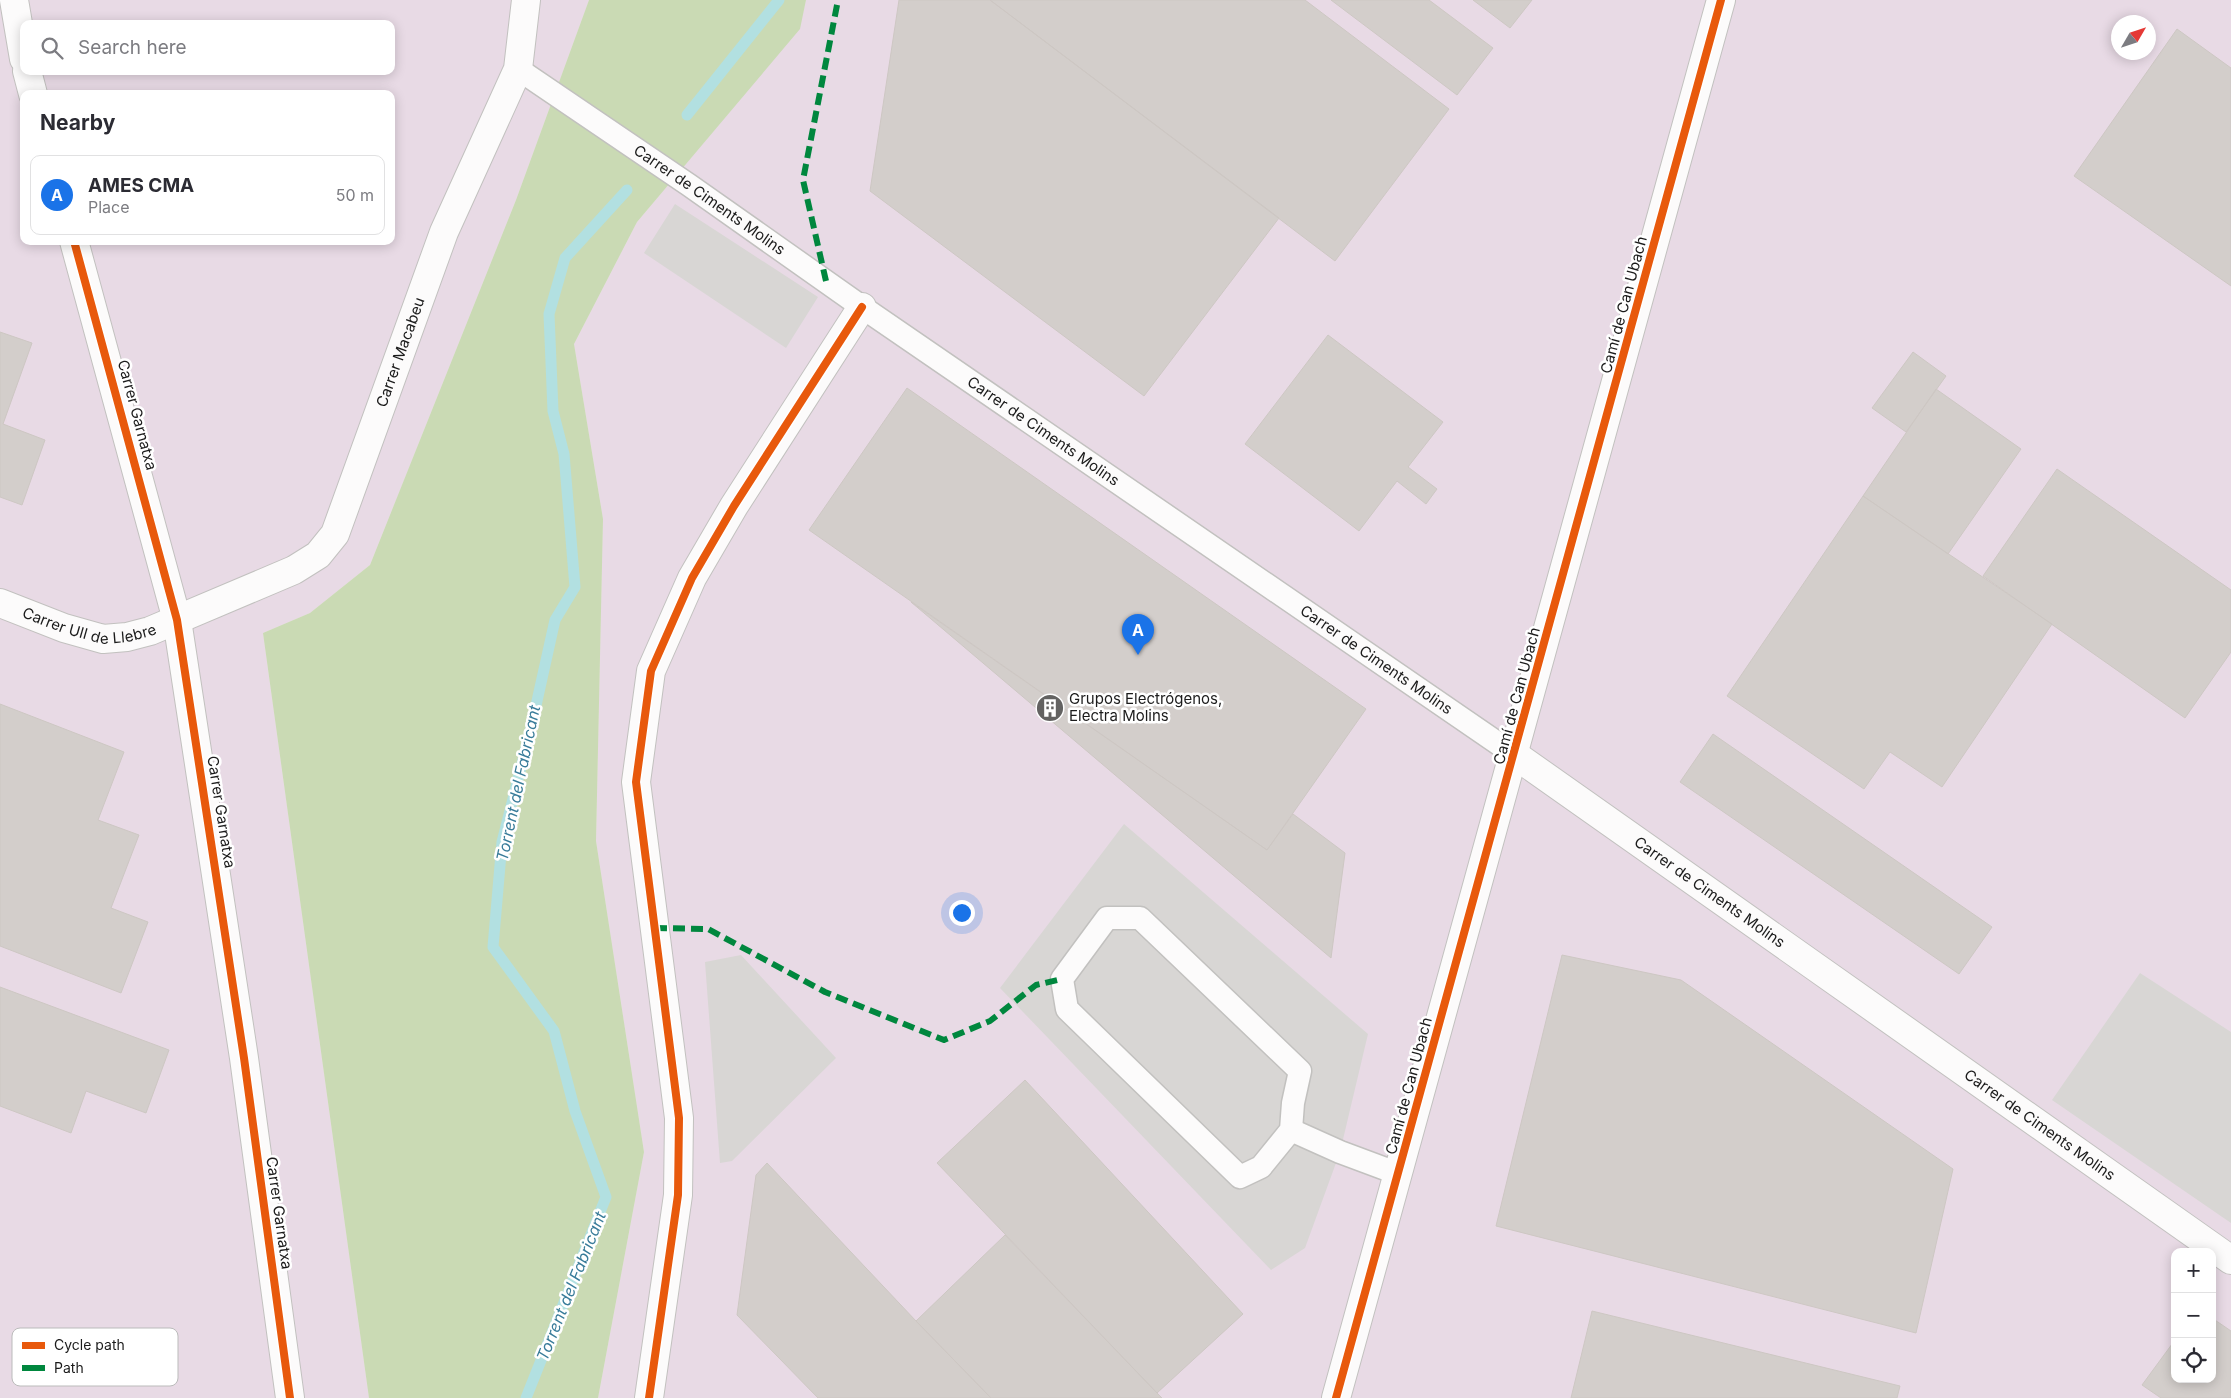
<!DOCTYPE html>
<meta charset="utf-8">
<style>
:root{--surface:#fff;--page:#f2f2f3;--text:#2b2b33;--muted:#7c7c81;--line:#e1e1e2;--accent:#1a73e8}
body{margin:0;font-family:Inter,sans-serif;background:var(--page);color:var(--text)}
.controls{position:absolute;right:15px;bottom:15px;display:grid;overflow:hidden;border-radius:10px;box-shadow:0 2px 12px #0003}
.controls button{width:45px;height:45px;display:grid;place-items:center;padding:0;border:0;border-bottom:1px solid var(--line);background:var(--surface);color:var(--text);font:25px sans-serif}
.compass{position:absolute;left:2111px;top:15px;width:45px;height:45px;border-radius:50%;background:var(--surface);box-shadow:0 2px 12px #0003;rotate:51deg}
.you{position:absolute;left:961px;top:912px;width:18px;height:18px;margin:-12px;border:4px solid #fff;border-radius:50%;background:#1a73e8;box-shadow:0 0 0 8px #1a73e833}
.badge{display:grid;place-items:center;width:32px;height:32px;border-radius:50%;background:var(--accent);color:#fff;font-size:16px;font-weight:700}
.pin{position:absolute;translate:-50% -41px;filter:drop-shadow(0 1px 2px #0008)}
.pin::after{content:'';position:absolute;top:26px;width:18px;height:15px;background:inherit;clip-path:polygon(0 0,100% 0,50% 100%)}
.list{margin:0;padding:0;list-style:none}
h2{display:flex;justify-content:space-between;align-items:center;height:65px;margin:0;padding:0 20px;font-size:21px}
h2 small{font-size:16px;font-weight:400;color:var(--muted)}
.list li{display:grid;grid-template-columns:32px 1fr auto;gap:15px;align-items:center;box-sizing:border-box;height:80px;margin:0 10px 10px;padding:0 10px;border:1px solid var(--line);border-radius:10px}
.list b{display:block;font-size:19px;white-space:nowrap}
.list p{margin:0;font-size:16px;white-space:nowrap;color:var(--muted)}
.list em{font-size:16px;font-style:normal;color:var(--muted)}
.icon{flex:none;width:28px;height:28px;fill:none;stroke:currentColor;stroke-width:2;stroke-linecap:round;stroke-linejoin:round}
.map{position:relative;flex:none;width:2231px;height:1398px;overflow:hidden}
.search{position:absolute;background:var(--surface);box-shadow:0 2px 12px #0003;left:20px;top:20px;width:375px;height:55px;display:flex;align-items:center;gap:12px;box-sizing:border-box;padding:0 18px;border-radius:10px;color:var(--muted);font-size:19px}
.panel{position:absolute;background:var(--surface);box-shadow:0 2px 12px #0003;left:20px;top:90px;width:375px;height:155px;border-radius:10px}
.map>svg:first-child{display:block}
.industrial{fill:#e8dae5;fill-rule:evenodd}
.religious{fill:#d8d6d4}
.forest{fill:#cadab4}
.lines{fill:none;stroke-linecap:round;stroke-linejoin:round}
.stream{stroke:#b2e0e1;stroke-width:11}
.building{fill:#d3cecb;stroke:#cdc7c3}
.service-casing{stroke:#c2c1bf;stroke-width:25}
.minor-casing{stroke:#c2c1bf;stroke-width:30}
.service{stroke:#fcfbfb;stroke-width:22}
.minor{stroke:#fcfbfb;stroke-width:28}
.quiet{stroke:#00873e;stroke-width:6;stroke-dasharray:12 6;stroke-linecap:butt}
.cycleway-casing{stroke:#fff;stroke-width:11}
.cycleway{stroke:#e8590c;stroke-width:8}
.labels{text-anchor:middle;stroke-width:5;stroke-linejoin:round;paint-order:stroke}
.street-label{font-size:15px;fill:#1b1b1b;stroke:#fff}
.poi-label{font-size:15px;fill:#1b1b1b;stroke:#fff;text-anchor:start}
.water-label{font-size:16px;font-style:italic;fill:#397c9a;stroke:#fff}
.key{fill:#fff;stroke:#bbb;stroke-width:1}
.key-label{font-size:14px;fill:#1b1b1b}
</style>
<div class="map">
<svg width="2231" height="1398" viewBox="0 0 2231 1398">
<rect width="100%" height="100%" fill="#eae6e2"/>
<path class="industrial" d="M0,0H589L516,200L370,565L310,613L263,633L369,1398H0ZM24,24H391V71H24ZM24,94H391V241H24Z
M806,0H2231V1398H598L644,1152L596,841L603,519L574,344L637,222L799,29ZM2118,22H2148V52H2118ZM2175,1252H2212V1379H2175Z"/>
<path class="religious" d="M675,204L818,297L786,348L644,253Z
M1124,824L1368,1034L1340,1152L1305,1248L1271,1270L1000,988Z
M741,955L836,1058L732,1161L720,1163L705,962Z
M2140,973L2231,1032V1223L2052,1100Z"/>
<path class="forest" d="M589,0H806L800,29L637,222L574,344L603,519L596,841L644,1152L598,1398H369L263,633L310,613L370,565L516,200Z"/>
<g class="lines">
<path class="stream" d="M687,115L779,0
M526,1398L606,1197L575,1111L554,1031L493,947L502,842L531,728L555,620L575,587L564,454L553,411L549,314L565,258L627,190"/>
</g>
<path class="building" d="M899,0H990L1279,218L1144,396L870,191Z
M990,0H1305L1449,109L1335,261Z
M1331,0H1429L1493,48L1457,95Z
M1473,0H1532L1510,28Z
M2177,29L2231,68V286L2074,176Z
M0,332L32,343L3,424L45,440L22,505L0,497Z
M1328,335L1443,422L1408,467L1437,489L1426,504L1397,481L1359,531L1245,444Z
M1913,352L1946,376L1906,432L1872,408Z
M907,388L1366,709L1267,850L809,530Z
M1936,389L2021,449L1948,554L1863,496Z
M2057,469L2231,590V652L2185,718L1983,576Z
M1863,496L2052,624L1942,787L1890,752L1864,789L1727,696Z
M911,602L1267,850L1293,814L1345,853L1331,958Z
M0,704L124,752L98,820L139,835L111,908L148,922L121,993L0,946Z
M1713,734L1992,927L1959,974L1680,782Z
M1562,955L1681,980L1953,1169L1916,1333L1496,1226Z
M0,987L169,1050L146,1113L86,1091L71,1133L0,1106Z
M1025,1080L1243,1314L1157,1393L937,1163Z
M767,1163L916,1321L991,1398H818L737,1315L756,1175Z
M1005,1235L1157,1393L1162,1398H991L916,1321Z
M1592,1311L1900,1386L1897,1398H1571Z
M2212,1318L2231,1331V1398H2161L2142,1385L2175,1340V1379H2212Z"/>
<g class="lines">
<defs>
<g id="service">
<path id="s1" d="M518,69L689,185L862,307L1515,755"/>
<path d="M1107,918H1140L1300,1071L1293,1103L1291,1130L1261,1167L1240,1177L1067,1009L1062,979Z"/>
<path d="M1291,1130L1340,1152L1399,1174"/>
</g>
<g id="minor">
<path d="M14,0L24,59"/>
<path d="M27,71L33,94"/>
<path d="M74,241L177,620L244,1058L290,1398"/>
<path id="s2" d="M0,603L64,628L103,639L127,637L150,631L294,570L318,555L335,534L444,232L518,69L526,0"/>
<path id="s3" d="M1515,755L2231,1260"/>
<path d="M649,1398L678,1195L679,1118L636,782L651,671L692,578L734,506L862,307"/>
<path d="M1336,1398L1721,0"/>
</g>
</defs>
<use href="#service" class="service-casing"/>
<use href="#minor" class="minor-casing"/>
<use href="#service" class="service"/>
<use href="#minor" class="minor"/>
<path class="quiet" d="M826,281L803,180L838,0
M655,928L708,929L825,992L944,1040L990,1021L1036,985L1062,979"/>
<defs>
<path id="cycleway" d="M74,241L177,620L244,1058L290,1398
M649,1398L678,1195L679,1118L636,782L651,671L692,578L734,506L862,307
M1336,1398L1721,0"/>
</defs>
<use href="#cycleway" class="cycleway-casing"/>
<use href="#cycleway" class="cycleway"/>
</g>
<defs>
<symbol id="building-disc" viewBox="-11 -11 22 22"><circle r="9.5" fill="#636261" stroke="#fff"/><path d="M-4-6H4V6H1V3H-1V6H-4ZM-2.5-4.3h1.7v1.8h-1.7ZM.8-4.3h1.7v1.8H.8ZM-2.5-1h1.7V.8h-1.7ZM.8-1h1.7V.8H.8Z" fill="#fff"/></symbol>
</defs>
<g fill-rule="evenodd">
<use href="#building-disc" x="1034" y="692" width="32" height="32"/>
</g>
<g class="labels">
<g class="street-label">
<text dy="5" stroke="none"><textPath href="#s1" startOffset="232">Carrer de Ciments Molins</textPath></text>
<text transform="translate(1624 305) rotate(-75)" y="5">Camí de Can Ubach</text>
<text dy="5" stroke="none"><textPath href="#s2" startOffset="562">Carrer Macabeu</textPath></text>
<text transform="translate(137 415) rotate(75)" y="5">Carrer Garnatxa</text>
<text dy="5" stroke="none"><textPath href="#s1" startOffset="638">Carrer de Ciments Molins</textPath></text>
<text dy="5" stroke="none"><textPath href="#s2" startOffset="94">Carrer Ull de Llebre</textPath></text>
<text dy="5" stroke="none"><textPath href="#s1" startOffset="1042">Carrer de Ciments Molins</textPath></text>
<text transform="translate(1517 696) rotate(-75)" y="5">Camí de Can Ubach</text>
<text transform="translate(221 812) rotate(81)" y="5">Carrer Garnatxa</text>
<text dy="5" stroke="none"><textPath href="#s3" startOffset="238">Carrer de Ciments Molins</textPath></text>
<text transform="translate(1409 1086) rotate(-75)" y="5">Camí de Can Ubach</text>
<text dy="5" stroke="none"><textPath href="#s3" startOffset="642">Carrer de Ciments Molins</textPath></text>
<text transform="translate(279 1213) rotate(82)" y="5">Carrer Garnatxa</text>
</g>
<g class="poi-label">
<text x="1069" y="704">Grupos Electrógenos,<tspan x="1069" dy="17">Electra Molins</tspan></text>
</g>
<g class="water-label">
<text transform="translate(518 783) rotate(-78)" y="6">Torrent del Fabricant</text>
<text transform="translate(571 1286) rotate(-68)" y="6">Torrent del Fabricant</text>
</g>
</g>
<rect x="12" y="1328" width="166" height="58" rx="8" class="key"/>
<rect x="22" y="1342" width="23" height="7" fill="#e8590c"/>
<rect x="22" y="1365" width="23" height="6" fill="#00873e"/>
<g class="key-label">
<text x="54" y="1350">Cycle path</text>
<text x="54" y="1373">Path</text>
</g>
</svg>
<div class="controls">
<button>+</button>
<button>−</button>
<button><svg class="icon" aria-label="locate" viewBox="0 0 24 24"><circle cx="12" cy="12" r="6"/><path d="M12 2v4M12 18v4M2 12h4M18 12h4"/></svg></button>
</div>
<svg class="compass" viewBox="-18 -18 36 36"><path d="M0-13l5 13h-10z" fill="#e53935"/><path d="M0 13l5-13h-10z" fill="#7c7c81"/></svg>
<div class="you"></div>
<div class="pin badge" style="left:1138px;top:655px">A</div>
<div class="search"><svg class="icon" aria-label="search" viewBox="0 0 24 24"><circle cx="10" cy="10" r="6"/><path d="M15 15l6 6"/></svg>Search here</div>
<section class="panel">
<h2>Nearby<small></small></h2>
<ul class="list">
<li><span class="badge">A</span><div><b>AMES CMA</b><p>Place</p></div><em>50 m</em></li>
</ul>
</section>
</div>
